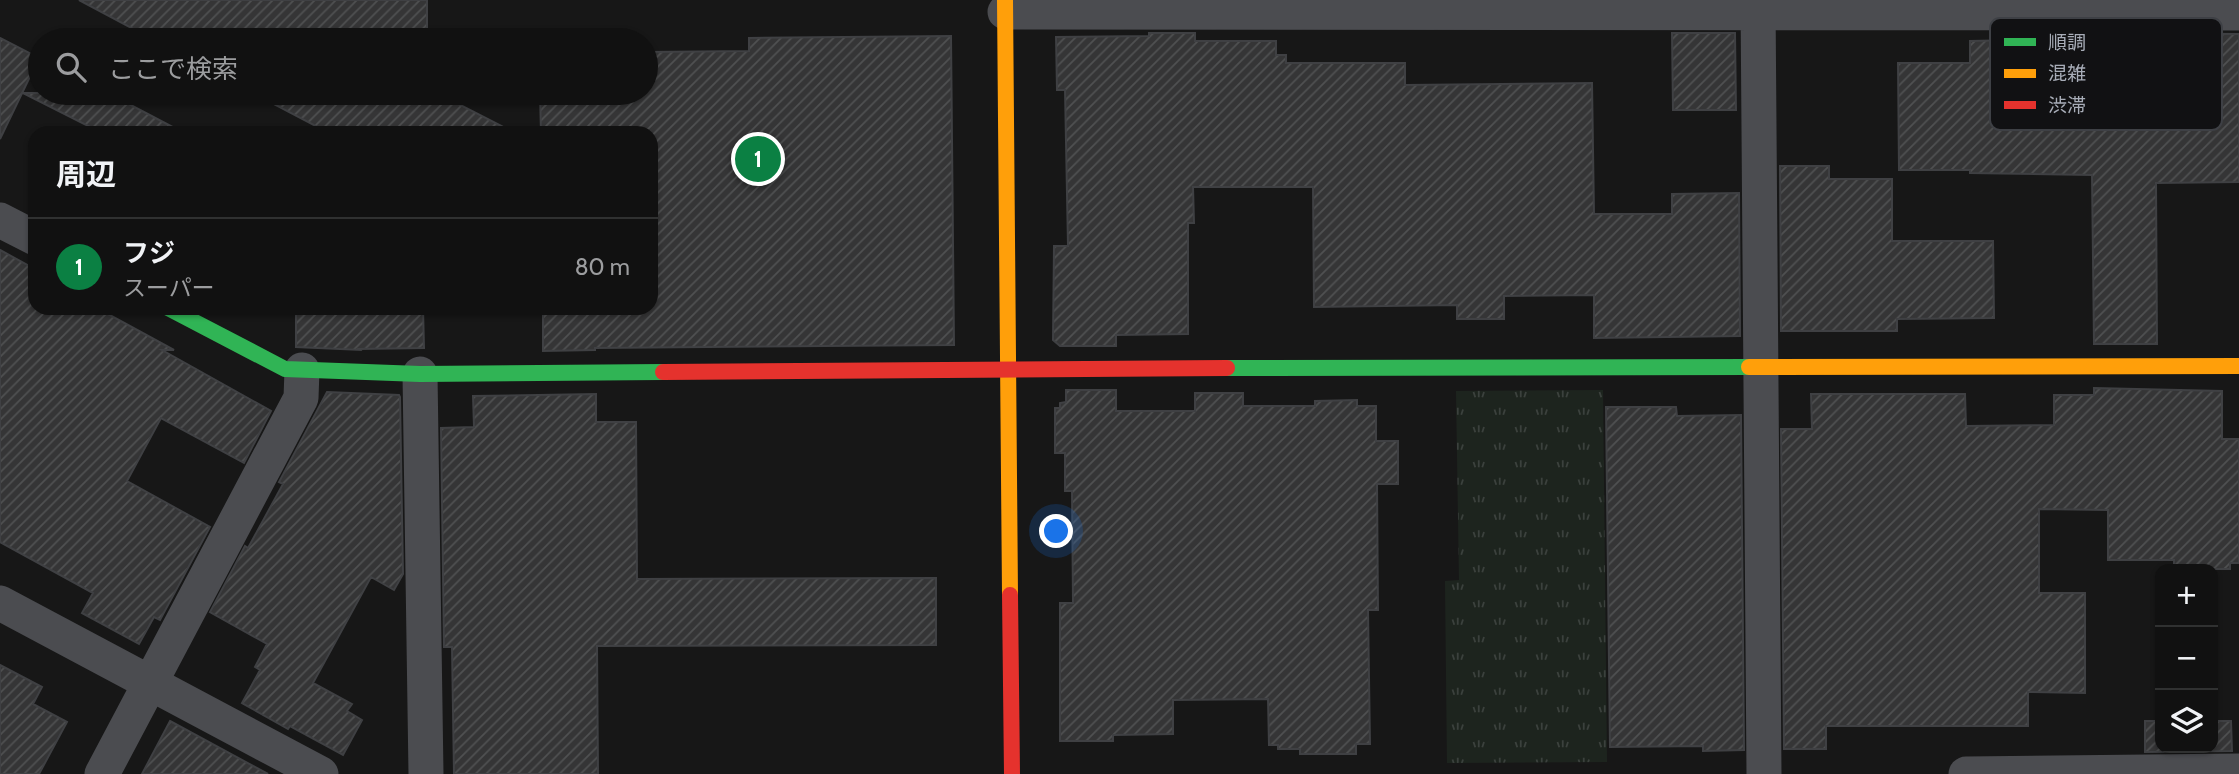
<!DOCTYPE html>
<html lang="ja">
<meta charset="utf-8">
<style>
:root{--surface:#111;--page:#1e1f1f;--text:#f1f3f6;--muted:#9c9d9f;--line:#303131;--accent:#0b8043}
body{margin:0;font-family:Cabin,"Noto Sans JP",sans-serif;background:var(--page);color:var(--text)}
.controls{position:absolute;right:21px;bottom:21px;display:grid;overflow:hidden;border-radius:14px;box-shadow:0 2px 5px #0004}
.controls button{width:63px;height:63px;display:grid;place-items:center;padding:0;border:0;border-bottom:2px solid var(--line);background:var(--surface);color:var(--text);font:35px sans-serif}
.you{position:absolute;left:1057px;top:532px;width:24px;height:24px;margin:-18px;border:5px solid #fff;border-radius:50%;background:#1a73e8;box-shadow:0 0 0 10px #1a73e833}
.badge{display:grid;place-items:center;width:46px;height:46px;border-radius:50%;background:var(--accent);color:#fff;font-size:23px;font-weight:700}
.pin{position:absolute;translate:-50% -50%;border:4px solid #fff;box-shadow:0 2px 7px #0006}
.list{margin:0;padding:0;list-style:none}
h2{display:flex;justify-content:space-between;align-items:center;height:91px;margin:0;padding:0 28px;font-size:30px}
h2 small{font-size:23px;font-weight:400;color:var(--muted)}
.list li{display:grid;grid-template-columns:46px 1fr auto;gap:21px;align-items:center;box-sizing:border-box;height:98px;padding:0 28px;border-top:2px solid var(--line)}
.list b{display:block;font-size:26px;white-space:nowrap}
.list p{margin:0;font-size:23px;white-space:nowrap;color:var(--muted)}
.list em{font-size:23px;font-style:normal;color:var(--muted)}
.icon{flex:none;width:38px;height:38px;fill:none;stroke:currentColor;stroke-width:2;stroke-linecap:round;stroke-linejoin:round}
.map{position:relative;flex:none;width:2239px;height:774px;overflow:hidden}
.search{position:absolute;background:var(--surface);box-shadow:0 2px 5px #0004;left:28px;top:28px;width:630px;height:77px;display:flex;align-items:center;gap:18px;box-sizing:border-box;padding:0 24px;border-radius:38px;color:var(--muted);font-size:26px}
.panel{position:absolute;background:var(--surface);box-shadow:0 2px 5px #0004;left:28px;top:126px;width:630px;height:189px;border-radius:21px}
.map>svg:first-child{display:block}
.park{fill:url(#park-tufts)}
.building{fill:url(#building-hatch);stroke:#3f4043;stroke-width:2}
.lines{fill:none;stroke-linecap:round;stroke-linejoin:round}
.street{stroke:#4b4c50;stroke-width:35}
.fast{stroke:#30b455;stroke-width:16}
.slow{stroke:#ff9f0a;stroke-width:16}
.jam{stroke:#e5322d;stroke-width:16}
.key{fill:#111113;stroke:#3e4045;stroke-width:2}
.key-label{font-size:19px;fill:#a8adb8}
</style>
<div class="map">
<svg width="2239" height="774" viewBox="0 0 2239 774">
<defs>
<pattern id="park-tufts" width="24" height="20" patternUnits="userSpaceOnUse" patternTransform="scale(1.75)"><rect width="24" height="20" fill="#1d241e"/><path d="M3 7l-1-3M5 7V3M7 7l1-3M15 17l-1-3M17 17v-4M19 17l1-3" fill="none" stroke="#3b413d"/></pattern>
<pattern id="building-hatch" width="6" height="6" patternUnits="userSpaceOnUse" patternTransform="scale(1.75)"><rect width="6" height="6" fill="#353536"/><path d="M-1 1l2-2M0 6l6-6M5 7l2-2" fill="none" stroke="#4f5051"/></pattern>
</defs>
<rect width="100%" height="100%" fill="#171717"/>
<path class="park" d="M1603,390L1607,762L1447,763L1445,581L1459,580L1456,391Z"/>
<path class="building" d="M79,0H427V31L335,32V40H154Z
M1149,33H1195V41H1276V55H1286V63H1405V85L1592,83L1594,214H1672V194L1739,193L1740,336L1594,338V295L1504,296V319H1457V305L1314,307L1313,187H1193L1194,223H1188V334L1116,335V346H1060L1053,340L1054,246H1068L1065,90H1057L1056,37L1149,36Z
M1672,33H1735L1736,110H1673Z
M2098,33L2239,34V182L2156,183L2157,344H2094L2092,175L1970,173V170H1899L1898,63H1970V41L2016,40V48L2098,47Z
M951,36L954,345L595,348V350L543,351V308H651V133H541L540,93H646V52L749,51V38Z
M0,38L39,58L0,139Z
M23,93H108L184,133H102Z
M253,93H437L515,133H329Z
M1780,166H1829V179H1892V241H1993L1994,318L1897,319V331H1781Z
M0,250L35,269V308H97L174,350H162L271,411L244,463L161,418L127,481L210,527L160,620L154,617L139,644L82,613L93,593L0,542Z
M296,308H423L424,348L359,349L360,350L296,347Z
M2094,388L2222,391V439H2239V563H2230V569H2174V560H2108V510L2039,509V593H2085V693L2028,692V726H1826V749H1784L1781,429H1812L1811,394H1965L1966,426L2054,425V395H2094Z
M1066,390H1116V411H1195V393H1243V406H1315V401L1357,400V406H1376V441H1398V484H1377L1378,610H1368L1370,744H1356V754H1300V749H1278V745H1269L1268,699L1173,700V734L1113,735V741H1060V603H1073L1072,491H1065V453H1055V408H1060V403L1066,402Z
M327,392L399,395L400,397L403,574L394,590L371,577L313,683L352,704L347,711L362,720L343,755L290,726L288,729L242,703L260,670L255,667L267,644L210,612L245,546L248,548L283,484L279,482Z
M596,394V422H636L637,579L936,578V645L597,646L598,774H454L452,647H444L441,428L474,427L473,396Z
M1606,407H1676L1677,416L1741,415L1744,750L1703,751V746L1610,747Z
M0,665L42,687L33,704L67,722L39,774H0Z
M170,721L268,774H142Z
M2145,721H2160V748H2213V721H2231L2232,751L2145,752Z"/>
<g class="lines">
<path class="street" d="M1758,0L1764,774
M1005,12L2239,13
M0,220L35,238
M420,374L426,774
M0,603L321,774
M102,774L301,398L302,370
M1966,774L2239,771"/>
<path class="fast" d="M168,308L285,369L420,374L663,372
M1227,368L1749,367"/>
<path class="slow" d="M1005,0L1010,595
M1749,367L2239,366"/>
<path class="jam" d="M663,372L1227,368
M1010,595L1012,774"/>
</g>
<rect x="1990" y="18" width="232" height="112" rx="10" class="key"/>
<rect x="2004" y="38" width="32" height="8" fill="#30b455"/>
<rect x="2004" y="69" width="32" height="9" fill="#ff9f0a"/>
<rect x="2004" y="101" width="32" height="8" fill="#e5322d"/>
<g class="key-label">
<text x="2048" y="49">順調</text>
<text x="2048" y="80">混雑</text>
<text x="2048" y="112">渋滞</text>
</g>
</svg>
<div class="controls">
<button>+</button>
<button>−</button>
<button><svg class="icon" aria-label="layers" viewBox="0 0 24 24"><path d="M12 4l9 5-9 5-9-5zM3 14l9 5 9-5"/></svg></button>
</div>
<div class="you"></div>
<div class="pin badge" style="left:758px;top:159px">1</div>
<div class="search"><svg class="icon" aria-label="search" viewBox="0 0 24 24"><circle cx="10" cy="10" r="6"/><path d="M15 15l6 6"/></svg>ここで検索</div>
<section class="panel">
<h2>周辺<small></small></h2>
<ul class="list">
<li><span class="badge">1</span><div><b>フジ</b><p>スーパー</p></div><em>80 m</em></li>
</ul>
</section>
</div>
